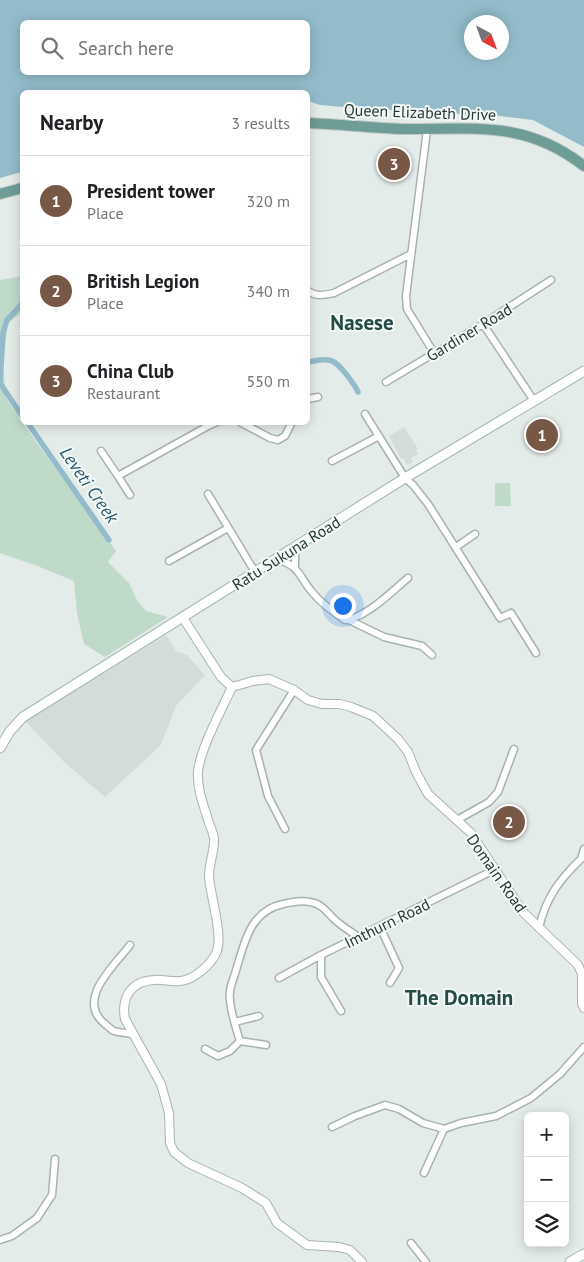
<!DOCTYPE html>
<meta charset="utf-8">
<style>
:root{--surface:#fff;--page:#f6f6f6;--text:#202124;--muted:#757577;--line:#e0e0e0;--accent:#775745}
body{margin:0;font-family:"PT Sans",sans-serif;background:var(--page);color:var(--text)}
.controls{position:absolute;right:15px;bottom:15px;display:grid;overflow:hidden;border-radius:8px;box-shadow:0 2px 12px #0003}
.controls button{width:45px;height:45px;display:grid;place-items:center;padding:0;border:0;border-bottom:1px solid var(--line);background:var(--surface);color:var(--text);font:25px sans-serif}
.compass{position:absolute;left:464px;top:15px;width:45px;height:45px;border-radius:50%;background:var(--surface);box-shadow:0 2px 12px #0003;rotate:139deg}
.you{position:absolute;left:342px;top:605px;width:18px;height:18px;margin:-12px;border:4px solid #fff;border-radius:50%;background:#1a73e8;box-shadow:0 0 0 8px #1a73e833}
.badge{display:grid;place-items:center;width:32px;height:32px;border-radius:50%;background:var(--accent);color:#fff;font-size:16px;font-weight:700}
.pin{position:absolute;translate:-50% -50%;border:2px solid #fff;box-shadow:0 1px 5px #0006}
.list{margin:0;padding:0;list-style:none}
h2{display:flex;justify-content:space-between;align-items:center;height:65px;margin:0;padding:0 20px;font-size:21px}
h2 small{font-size:16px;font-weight:400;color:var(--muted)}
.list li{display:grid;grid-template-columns:32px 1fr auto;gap:15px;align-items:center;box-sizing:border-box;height:90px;padding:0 20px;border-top:1px solid var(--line)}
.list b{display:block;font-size:19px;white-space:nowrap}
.list p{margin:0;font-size:16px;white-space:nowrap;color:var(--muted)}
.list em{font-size:16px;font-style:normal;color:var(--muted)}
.icon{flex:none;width:28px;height:28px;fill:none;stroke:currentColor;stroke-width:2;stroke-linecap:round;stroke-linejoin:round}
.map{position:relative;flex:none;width:584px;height:1262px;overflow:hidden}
.search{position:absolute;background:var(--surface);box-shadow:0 2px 12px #0003;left:20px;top:20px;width:290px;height:55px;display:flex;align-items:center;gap:12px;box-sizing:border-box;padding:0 18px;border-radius:8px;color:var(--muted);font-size:19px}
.panel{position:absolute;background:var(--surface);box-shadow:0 2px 12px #0003;left:20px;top:90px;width:290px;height:335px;border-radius:8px}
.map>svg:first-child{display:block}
.built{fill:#d3dcd9}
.green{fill:#c0daca}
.water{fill:#93bbca;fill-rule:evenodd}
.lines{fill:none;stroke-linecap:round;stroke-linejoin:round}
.canal{stroke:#93bbca;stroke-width:5.5}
.minor-casing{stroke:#a7b3b0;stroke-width:9}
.tertiary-casing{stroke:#a7b3b0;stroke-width:10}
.secondary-casing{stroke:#a4b6b2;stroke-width:11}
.primary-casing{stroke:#c2c8c7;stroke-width:12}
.minor{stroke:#fff;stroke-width:6}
.tertiary{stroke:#fff;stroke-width:8}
.secondary{stroke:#fff;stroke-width:9}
.primary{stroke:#6e9c96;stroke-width:10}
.labels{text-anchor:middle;stroke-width:4;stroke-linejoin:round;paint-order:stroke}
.street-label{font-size:16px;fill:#263b38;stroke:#f4f9f7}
.water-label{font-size:18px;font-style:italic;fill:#275b70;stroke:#f4f9f7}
.district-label{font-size:21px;font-weight:bold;fill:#244b46;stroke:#f4f9f7}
</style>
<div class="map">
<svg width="584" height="1262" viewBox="0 0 584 1262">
<rect width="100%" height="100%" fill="#e4ece9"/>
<path class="built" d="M404,427L418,449L416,451L418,454L411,458L413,462L407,465L403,458L401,459L389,436Z
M166,635L176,651L187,655L205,675L176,706L161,745L105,797L65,763L25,721Z"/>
<path class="green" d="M22,276V312L8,323L3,363L6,398L24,425L116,551L108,562L129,583L137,600L146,611L168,617L105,657L84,644L77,613L74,581L35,565L0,553V280Z
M495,483H510L511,506H495Z"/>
<path class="water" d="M0,0H584V147L533,120L500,116L470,115L419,110H377L320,105L308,101V92H22V172L0,178ZM308,22V72H22V22ZM502,22V52H472V22Z"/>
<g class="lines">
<path class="canal" d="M22,304L7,320L3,333L0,383L22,416
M308,362C315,361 325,358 332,361C339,363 355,385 358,392
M27,422L109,540"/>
<defs>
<path id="minor" d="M427,130L406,296L407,309L434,353
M308,291C316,297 324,295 334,293L411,254
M483,324L534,401
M386,382L483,324L551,280
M308,399L318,397
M365,414L405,478L413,485L428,504L500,618L511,613L536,653
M240,422L270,438L278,440L285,436L292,422
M101,451L118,476
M332,461L379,436
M208,494L255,572
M130,495L118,476L208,426L217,422
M295,547V568
M456,547L475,534
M276,559C300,566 298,575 312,592C321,603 333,612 345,620H349L384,637L422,646L432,655
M169,561L228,528
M349,620C373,611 389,594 408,578
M457,820L489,802L498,792L514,749
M285,829L268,796L256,750L294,690
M581,859L584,849
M380,927L399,968L390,983
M539,928C546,896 561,878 584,856
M130,945C114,966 75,1000 105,1024C108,1026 111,1030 114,1031C120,1033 128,1033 134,1034
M321,955V977L341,1011
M279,978L321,955L496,869
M235,1022L259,1016
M266,1045L240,1041C236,1028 231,1014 230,1000C228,989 234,979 237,967C245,940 251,911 283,904C292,902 301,900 310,902C322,904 326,911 334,919C341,926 350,931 359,937
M205,1049L218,1056L230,1051L240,1041
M332,1127L355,1116L385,1105L399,1109L423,1123L444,1129
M424,1173L444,1129L461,1123L496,1116L531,1098L560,1074L584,1047
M0,1240L12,1236L37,1218L52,1195L55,1159
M411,1243L426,1262"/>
<path id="tertiary" d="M183,618L221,677L232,687L253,681L269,679L294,690L308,700L322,704H339L351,707L373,716L398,739L408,752L416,772L428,794L471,833L523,912L578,965L582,974V1004L584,1008
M232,687C222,709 200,749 198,772C197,790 204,806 209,823C211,828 213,833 214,838C215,850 209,863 209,876C210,895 223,934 217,951C212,964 194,980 180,981C171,982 162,979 154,980C131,981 121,998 125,1019L161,1084L169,1113L170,1143L174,1152L188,1163L242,1188L266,1203L277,1223L307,1245L339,1247L350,1250L362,1262"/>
<path id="secondary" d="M0,748L10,731L23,717L405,478L584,371
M570,1262L584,1254"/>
<path id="primary" d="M308,123C339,124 371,128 402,129C472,130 524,119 584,166
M0,194L22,188"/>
</defs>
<use href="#minor" class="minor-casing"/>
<use href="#tertiary" class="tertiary-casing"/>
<use href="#secondary" class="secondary-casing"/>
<use href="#primary" class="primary-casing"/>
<use href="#minor" class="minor"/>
<use href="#tertiary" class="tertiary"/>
<use href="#secondary" class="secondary"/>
<use href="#primary" class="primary"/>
</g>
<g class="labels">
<g class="street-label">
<text transform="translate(420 112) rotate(2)" y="6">Queen Elizabeth Drive</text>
<text transform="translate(469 332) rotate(-31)" y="6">Gardiner Road</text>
<text transform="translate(286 553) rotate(-32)" y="6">Ratu Sukuna Road</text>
<text transform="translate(497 873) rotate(55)" y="6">Domain Road</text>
<text transform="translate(387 923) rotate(-26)" y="6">Imthurn Road</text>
</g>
<g class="water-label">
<text transform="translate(89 485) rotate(55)" y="6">Leveti Creek</text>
</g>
<g class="district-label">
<text x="362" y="330">Nasese</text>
<text x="459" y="1005">The Domain</text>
</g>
</g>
</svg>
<div class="controls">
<button>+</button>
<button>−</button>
<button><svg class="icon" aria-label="layers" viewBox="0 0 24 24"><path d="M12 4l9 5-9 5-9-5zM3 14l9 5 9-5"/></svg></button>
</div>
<svg class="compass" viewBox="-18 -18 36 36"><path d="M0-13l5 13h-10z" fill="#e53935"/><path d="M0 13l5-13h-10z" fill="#757577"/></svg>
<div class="you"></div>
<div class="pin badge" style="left:542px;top:435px">1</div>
<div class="pin badge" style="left:509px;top:822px">2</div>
<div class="pin badge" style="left:394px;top:164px">3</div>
<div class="search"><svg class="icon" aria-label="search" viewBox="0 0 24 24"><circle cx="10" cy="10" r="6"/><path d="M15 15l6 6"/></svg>Search here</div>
<section class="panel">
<h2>Nearby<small>3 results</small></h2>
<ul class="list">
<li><span class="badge">1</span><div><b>President tower</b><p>Place</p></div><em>320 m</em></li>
<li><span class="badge">2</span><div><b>British Legion</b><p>Place</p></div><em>340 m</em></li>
<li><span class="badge">3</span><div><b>China Club</b><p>Restaurant</p></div><em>550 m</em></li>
</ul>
</section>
</div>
